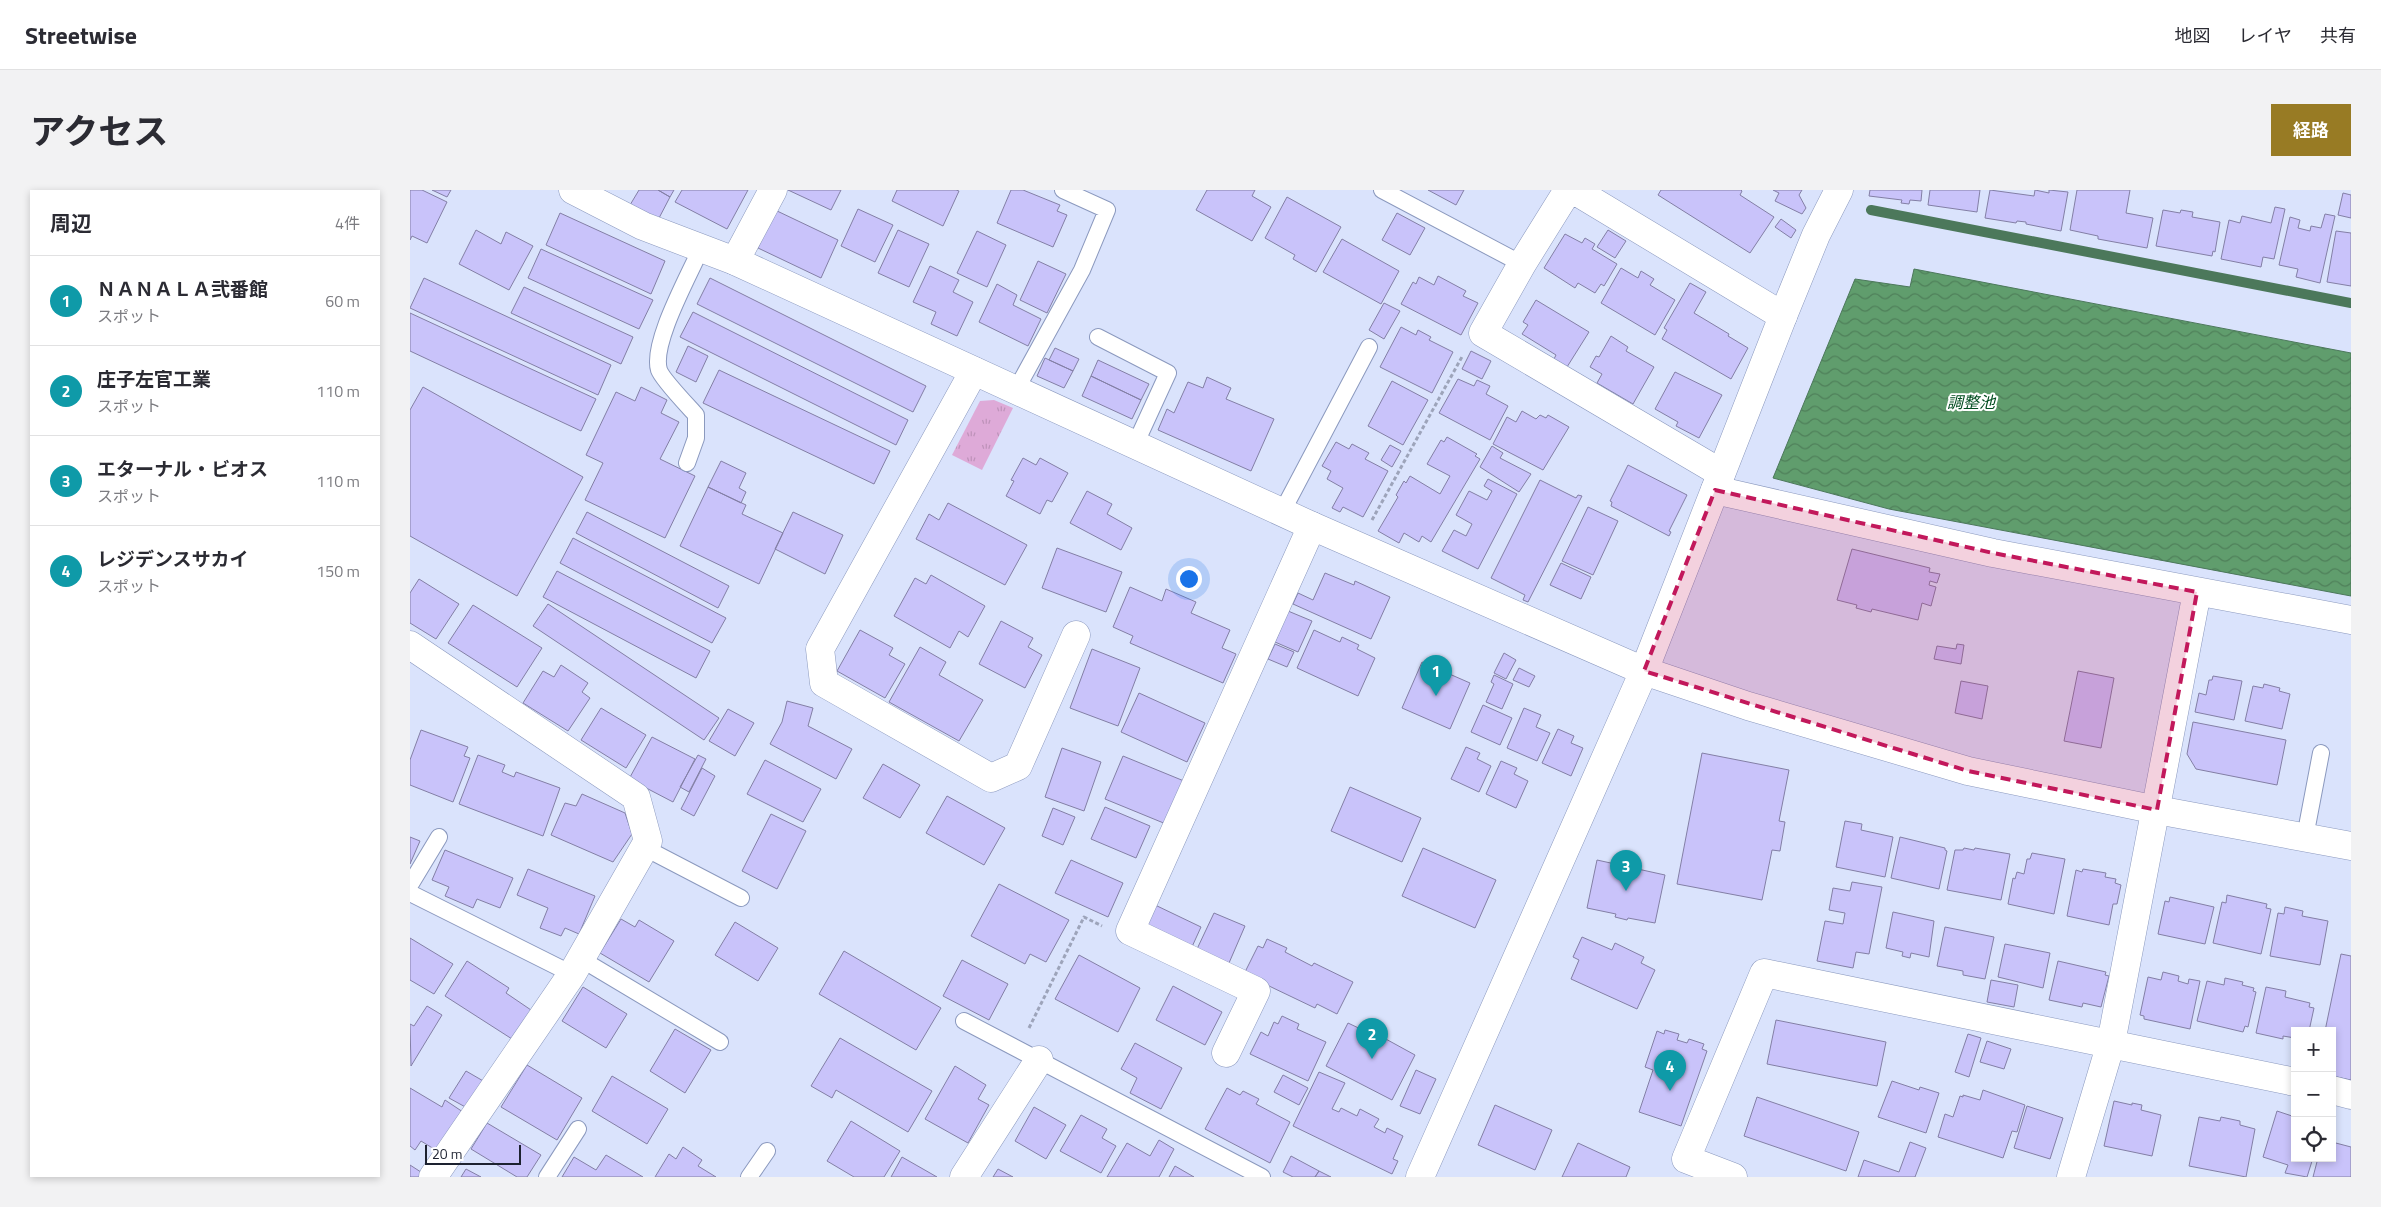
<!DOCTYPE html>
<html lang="ja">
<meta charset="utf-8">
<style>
:root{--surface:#fff;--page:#f2f2f3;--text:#2b2b33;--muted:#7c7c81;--line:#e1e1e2;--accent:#987b24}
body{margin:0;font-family:"Titillium Web","Noto Sans JP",sans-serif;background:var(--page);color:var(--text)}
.controls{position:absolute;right:15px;bottom:15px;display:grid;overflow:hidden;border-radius:0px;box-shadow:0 2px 8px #0003}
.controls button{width:45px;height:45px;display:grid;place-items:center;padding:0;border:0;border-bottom:1px solid var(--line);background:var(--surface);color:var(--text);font:25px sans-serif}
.scale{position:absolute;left:15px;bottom:12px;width:96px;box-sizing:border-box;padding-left:5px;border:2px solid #1d2230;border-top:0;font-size:14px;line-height:18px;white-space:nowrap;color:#1d2230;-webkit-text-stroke:4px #fff;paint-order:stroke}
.you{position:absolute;left:778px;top:388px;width:18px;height:18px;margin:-12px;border:4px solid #fff;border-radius:50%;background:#1a73e8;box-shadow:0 0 0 8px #1a73e833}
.badge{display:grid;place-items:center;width:32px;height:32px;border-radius:50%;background:var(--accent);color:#fff;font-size:16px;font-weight:700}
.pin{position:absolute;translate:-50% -41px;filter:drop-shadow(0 1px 2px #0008)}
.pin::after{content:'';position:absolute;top:26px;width:18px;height:15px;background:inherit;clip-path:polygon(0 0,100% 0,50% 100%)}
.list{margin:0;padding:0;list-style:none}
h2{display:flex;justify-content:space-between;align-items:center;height:65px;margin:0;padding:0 20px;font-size:21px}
h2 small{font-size:16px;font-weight:400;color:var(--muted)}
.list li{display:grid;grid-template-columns:32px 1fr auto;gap:15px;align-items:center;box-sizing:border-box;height:90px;padding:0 20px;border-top:1px solid var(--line)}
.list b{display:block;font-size:19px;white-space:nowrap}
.list p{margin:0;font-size:16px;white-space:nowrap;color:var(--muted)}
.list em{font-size:16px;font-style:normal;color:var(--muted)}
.icon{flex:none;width:28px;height:28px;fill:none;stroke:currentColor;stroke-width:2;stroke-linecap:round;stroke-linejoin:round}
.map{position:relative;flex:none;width:1941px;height:987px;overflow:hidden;border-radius:0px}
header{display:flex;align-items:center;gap:30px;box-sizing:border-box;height:70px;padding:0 25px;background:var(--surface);border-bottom:1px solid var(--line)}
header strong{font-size:24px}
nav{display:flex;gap:28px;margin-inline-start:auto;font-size:18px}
.intro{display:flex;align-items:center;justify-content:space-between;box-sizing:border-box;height:120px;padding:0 30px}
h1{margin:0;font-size:35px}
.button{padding:12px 22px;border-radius:0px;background:var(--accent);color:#fff;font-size:18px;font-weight:700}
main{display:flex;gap:30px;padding:0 30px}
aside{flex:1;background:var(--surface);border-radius:0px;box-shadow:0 2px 8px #0003}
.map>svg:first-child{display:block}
.park{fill:url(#park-tufts)}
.water{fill:url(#water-waves);stroke:#4c785b}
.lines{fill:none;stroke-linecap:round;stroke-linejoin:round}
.stream{stroke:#4c785b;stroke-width:10}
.building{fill:#c9c3fa;stroke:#837fa5}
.service-casing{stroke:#8b99be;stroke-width:18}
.minor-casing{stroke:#8b99be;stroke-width:29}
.tertiary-casing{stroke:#8b99be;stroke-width:29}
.path{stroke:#9da4ba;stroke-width:3;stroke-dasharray:4 2.5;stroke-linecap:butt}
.service{stroke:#fff;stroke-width:16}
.minor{stroke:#fff;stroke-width:28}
.tertiary{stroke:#fff;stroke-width:28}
.marked{fill:#c2185b;fill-opacity:0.2;stroke:#c2185b;stroke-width:4;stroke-dasharray:10 6;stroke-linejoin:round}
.labels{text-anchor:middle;stroke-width:4;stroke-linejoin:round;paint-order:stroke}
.water-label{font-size:16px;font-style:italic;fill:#014c1f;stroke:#fff}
</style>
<header>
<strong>Streetwise</strong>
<nav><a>地図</a><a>レイヤ</a><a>共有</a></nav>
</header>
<div class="intro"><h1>アクセス</h1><a class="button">経路</a></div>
<main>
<aside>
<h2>周辺<small>4件</small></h2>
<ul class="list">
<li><span class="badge" style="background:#0f9aa8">1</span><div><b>ＮＡＮＡＬＡ弐番館</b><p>スポット</p></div><em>60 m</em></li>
<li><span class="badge" style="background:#0f9aa8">2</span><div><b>庄子左官工業</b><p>スポット</p></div><em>110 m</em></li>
<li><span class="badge" style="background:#0f9aa8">3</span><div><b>エターナル・ビオス</b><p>スポット</p></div><em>110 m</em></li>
<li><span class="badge" style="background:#0f9aa8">4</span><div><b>レジデンスサカイ</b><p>スポット</p></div><em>150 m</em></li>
</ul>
</aside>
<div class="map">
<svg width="1941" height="987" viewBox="0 0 1941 987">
<defs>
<pattern id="park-tufts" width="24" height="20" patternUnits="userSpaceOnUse" patternTransform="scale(1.25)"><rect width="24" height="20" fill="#deaad8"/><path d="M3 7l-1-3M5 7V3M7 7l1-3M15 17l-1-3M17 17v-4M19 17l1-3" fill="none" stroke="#be92ba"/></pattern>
<pattern id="water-waves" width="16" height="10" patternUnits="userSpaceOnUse" patternTransform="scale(1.25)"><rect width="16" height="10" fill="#609d6d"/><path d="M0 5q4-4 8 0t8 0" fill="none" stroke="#4f805a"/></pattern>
</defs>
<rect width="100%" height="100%" fill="#dae3fc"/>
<path class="park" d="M584,210L603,218L572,280L542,265L570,211Z"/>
<path class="water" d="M1504,79L1941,163V406L1479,319L1363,288L1445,89L1500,97Z"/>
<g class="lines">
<path class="stream" d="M1461,20L1941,113"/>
</g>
<path class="building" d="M0,0H12L37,12L17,53L2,46L0,50Z
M22,0H41L37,7Z
M229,0H248L260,7L248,30L220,15Z
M248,0H264L260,7Z
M272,0H338L317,39L265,12Z
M378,0H431L421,20Z
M487,0H546L549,1L533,36L482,11Z
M601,0H613L650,15L647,21L657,25L643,57L587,33Z
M797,0H845L842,6L861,17L842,51L786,20Z
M1018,0H1054L1046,15Z
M1251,0H1331L1332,1L1330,5L1364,27L1340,63L1248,5Z
M1363,0H1392L1389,5L1396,18L1392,24L1365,11L1369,3Z
M1460,0H1512L1511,11L1500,10L1499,14L1491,13L1492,10L1459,6Z
M1520,0H1570L1567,22L1518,15Z
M1580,0L1624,6L1625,0L1639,3V0L1658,2L1651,41L1616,34V32L1607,31L1606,33L1575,28Z
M1667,0H1720L1716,23L1743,28L1737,58L1688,49V46L1660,40Z
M1933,3L1941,5V28L1928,25Z
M877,7L931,37L906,82L883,69L885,65L855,48Z
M1865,17L1875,19L1864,69L1853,67L1851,77L1811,69L1819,30L1830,33L1832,26L1861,33Z
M448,19L483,35L465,72L431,56Z
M365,20L428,50L411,88L348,58Z
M1753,20L1770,23L1771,20L1783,22L1782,27L1810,32L1805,62L1803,61L1802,66L1746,56Z
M150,23L255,71L241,104L136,55Z
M987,23L1015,38L1000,65L972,50Z
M1915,24L1925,26L1910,93L1886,87L1888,79L1869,75L1880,27L1890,30L1888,38L1900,41L1901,36L1911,38Z
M1371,29L1386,40L1381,48L1365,37Z
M66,40L91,54L96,42L123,56L99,100L49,74Z
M488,40L519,54L499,97L468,83Z
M1198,40L1216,51L1205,68L1187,57Z
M567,41L596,55L577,97L547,83Z
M1926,41L1941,43V96L1917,92Z
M1155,44L1172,53L1175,48L1185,54L1182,59L1207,74L1194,96L1191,94L1185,103L1168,93L1165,98L1134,78Z
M932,49L989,81L971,114L913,82Z
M131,59L243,110L229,139L118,88Z
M628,71L656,84L637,123L610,110Z
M520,76L549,90L543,102L563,112L547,146L521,134L526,122L503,112Z
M1211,78L1228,88L1231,81L1244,89L1240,95L1265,110L1245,145L1191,113Z
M1028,86L1056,101L1053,106L1068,113L1051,145L991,114L1003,92L1006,94L1009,87L1024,95Z
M14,88L201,175L188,205L0,118Z
M300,88L516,196L503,222L287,114Z
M1280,93L1296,102L1284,123L1319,144L1318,146L1338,158L1321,189L1252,149L1257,140L1254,138Z
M587,94L607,105L603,115L631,129L618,156L569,132Z
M114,97L223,147L211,174L101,123Z
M1126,110L1179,142L1157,177L1144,169L1146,165L1112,144L1118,135L1113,132Z
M974,113L990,121L974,149L959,140Z
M283,122L498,230L486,255L270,147Z
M0,123L186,209L171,241L0,161Z
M991,137L1006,145L1008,140L1021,147L1019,150L1043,162L1022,203L970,177Z
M1201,146L1218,157L1216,161L1244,177L1223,214L1187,193L1192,184L1180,177L1186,166L1189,167Z
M278,156L298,166L286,192L266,182Z
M645,158L669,169L663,181L639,170Z
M1061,161L1081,171L1072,189L1052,179Z
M635,168L663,181L654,198L627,186Z
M688,170L739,194L731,210L681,186Z
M309,180L480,261L464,294L293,213Z
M1265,182L1312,205L1289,248L1266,236L1268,232L1245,219Z
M681,186L731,210L722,229L672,206Z
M797,187L821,198L816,209L864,229L841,281L748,240L757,219L764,223L778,192L793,198Z
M1048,189L1064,196L1067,190L1080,196L1076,204L1098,216L1080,250L1029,223Z
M982,191L1018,210L993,255L958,236Z
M13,197L173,287L107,406L0,346V220Z
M231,197L257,210L251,223L269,232L250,269L285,286L255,348L175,310L193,273L176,265L206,202L225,211Z
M1112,221L1126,229L1130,225L1136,228L1138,225L1159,237L1133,280L1083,254L1097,227L1106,232Z
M1037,247L1067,264L1065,266L1070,269L1021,352L1012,346L1009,352L994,343L989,353L968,341L988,307L986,305L994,291L996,293L1000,286L1030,304L1040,286L1017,274L1031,250L1034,252Z
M926,252L939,259L942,254L959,263L955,269L978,281L953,327L933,317L930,322L922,318L933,298L917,289L921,281L912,276Z
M980,255L991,261L982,277L971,270Z
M1082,256L1093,263L1090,268L1121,284L1109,302L1070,277Z
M613,268L626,275L630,268L658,283L642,312L637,310L630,324L596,306L604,291L601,290Z
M311,271L336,283L329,298L336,302L331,313L298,297Z
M1218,275L1277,305L1259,341L1261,342L1259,346L1201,316L1202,312L1200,311Z
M1078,289L1107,304L1068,379L1032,361L1044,340L1056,346L1062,334L1046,325L1059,301L1077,310L1082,301L1074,296Z
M1130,290L1166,308L1168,305L1172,306L1118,412L1113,410L1115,405L1081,388Z
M298,297L336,315L332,324L373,343L349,394L270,356Z
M677,301L702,314L697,324L722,338L711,360L660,333Z
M538,313L617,355L595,395L506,349L519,324L529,330Z
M1178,317L1208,331L1183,385L1152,371Z
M177,322L319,396L308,418L166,343Z
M383,322L433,345L415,384L365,359Z
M163,348L316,428L302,453L150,373Z
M647,358L712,382L696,422L632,398Z
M1442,359L1520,378L1519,382L1530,384L1527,393L1520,391L1519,395L1526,397L1521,416L1512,413L1508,430L1462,419L1461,422L1446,418L1447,415L1427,410Z
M1151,373L1181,387L1171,409L1140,395Z
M147,381L300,461L286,488L133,407Z
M915,383L944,395L945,391L980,407L961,449L883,414L888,403L903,410Z
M521,385L575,416L558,447L549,441L540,458L484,426L505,388L516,394Z
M9,389L49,414L26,449L0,433V403Z
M720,397L752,411L756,399L786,412L781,423L820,440L812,458L826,464L813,493L720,453L723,446L703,437Z
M138,414L309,528L294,550L123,436Z
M63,415L132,458L107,497L38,453Z
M878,421L902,431L888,462L865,452Z
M591,431L623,448L618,457L632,465L615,498L569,474Z
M450,440L483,458L479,465L495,474L475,508L427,481Z
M904,440L930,452L932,447L949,455L947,459L965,468L948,506L887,478Z
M865,454L884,462L877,477L858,469Z
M1547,454L1554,455L1551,474L1524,469L1527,456L1546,459Z
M510,457L536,472L529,485L573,510L549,551L479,512Z
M682,459L730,478L708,536L660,518Z
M1094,463L1106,470L1096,489L1084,483Z
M1012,472L1060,493L1040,539L992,518Z
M151,475L178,493L172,502L180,508L158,541L113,513L133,481L144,487Z
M1109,478L1125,486L1119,497L1103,490Z
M1668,481L1704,488L1691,558L1654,551Z
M1084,485L1103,494L1092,519L1076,512L1084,494L1081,492Z
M1803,486L1832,491L1824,530L1785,522L1789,503L1796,505L1799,490H1802Z
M1551,491L1578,496L1572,529L1545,523Z
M1854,494L1870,498L1869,501L1880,504L1872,539L1835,531L1843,496L1853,498Z
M729,503L795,533L777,572L711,542Z
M377,511L403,518L398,536L442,559L426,589L360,554L372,532Z
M1073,515L1102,528L1090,555L1061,542Z
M191,518L236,545L216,578L171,550Z
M1114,518L1131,525L1126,537L1140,543L1127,571L1097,558Z
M318,519L344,533L325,566L299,551Z
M1783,532L1876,550L1867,595L1786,579L1777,564Z
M1148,539L1164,546L1161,553L1173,558L1161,586L1132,573Z
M11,540L58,557L54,566L60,568L43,612L0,595V570Z
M242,547L285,569L263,612L219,589Z
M1056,557L1070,563L1067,569L1081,576L1069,602L1041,589Z
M652,558L691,572L674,621L635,607Z
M1292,563L1379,580L1369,631L1375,632L1370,661L1362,660L1352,710L1267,694Z
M68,565L95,575L92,582L104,587L106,582L150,598L133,646L49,614Z
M288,565L296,569L279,602L270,597Z
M713,566L774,591L756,634L695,609Z
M355,570L411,599L393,632L337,604Z
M1091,571L1107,578L1104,584L1118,591L1106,618L1076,604Z
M473,574L510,595L490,628L453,608Z
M292,578L305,586L284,626L271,619Z
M940,597L1011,628L992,672L921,641Z
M172,604L215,623L222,644L203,672L141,645L155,613L166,616Z
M537,606L595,638L574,675L516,643Z
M695,617L740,636L726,668L681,649Z
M643,618L665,627L653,655L632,646Z
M361,624L396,641L367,699L332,681Z
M1435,631L1452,634L1451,640L1483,647L1475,687L1426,677Z
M0,647L10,651L0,674Z
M1490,647L1535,658V660L1537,661L1529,699L1481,688Z
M1013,658L1086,690L1065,738L992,706Z
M1554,658L1564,660L1565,658L1600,664L1591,710L1537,700L1545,660H1553Z
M35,660L103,688L90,718L67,709L63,718L35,706L39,697L22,690Z
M1622,663L1655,669L1644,724L1598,714L1603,688L1605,689L1607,682L1614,684L1617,669H1620Z
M661,670L713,693L698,727L645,703Z
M1187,670L1255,685L1245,733L1218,728L1217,730L1205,727L1206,724L1177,718Z
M118,679L185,706L169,744L155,738L151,746L130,738L138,718L107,705Z
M1673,679L1696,683L1695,687L1706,689L1705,693L1711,695L1707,714H1703L1699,735L1657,726L1666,680L1672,682Z
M1442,692L1472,697L1459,764L1446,762L1443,778L1407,771L1415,731L1433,734L1435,723L1419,720L1423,698L1440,701Z
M589,694L659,730L636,772L620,764L615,774L561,746Z
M1817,705L1857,714L1856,718L1861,719L1851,764L1803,753L1812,712L1816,713Z
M1760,707L1804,717L1795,754L1748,744L1755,711L1759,712Z
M743,714L791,737L781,759L732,735Z
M1875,717L1893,721L1892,726L1918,731L1910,775L1860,766L1868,723L1874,724Z
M1483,722L1524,731L1519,767L1501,763L1500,768L1492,766L1493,762L1476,758Z
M804,723L835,736L819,773L787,759Z
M211,729L225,737L229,730L264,751L239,792L190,763Z
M325,732L368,758L348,791L305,765Z
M1535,737L1584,747L1575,789L1553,785V781L1527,776Z
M1172,747L1202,760L1205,753L1234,767L1231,773L1245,780L1227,819L1161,789L1169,770L1163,767Z
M0,748L43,774L24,804L0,790Z
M857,749L877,758L875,762L902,776L904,773L943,792L927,824L907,814L905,818L834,784L848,756L853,758Z
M1595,754L1640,763L1633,798L1588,787Z
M434,761L531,818L506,860L409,804Z
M1931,764L1941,766V890L1922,886V841H1915Z
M669,765L730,798L708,842L645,809Z
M552,770L598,794L579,830L533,806Z
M57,771L99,798L96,803L121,820L102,849L35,806Z
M1648,771L1696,782L1695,785L1699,786L1691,817L1673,813L1672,817L1639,810Z
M1753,782L1769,786L1768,791L1778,794L1779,789L1790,791L1780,839L1734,829V826L1730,825L1738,787L1751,790Z
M1815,788L1833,792L1832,795L1844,798L1843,801L1846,802L1838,837L1835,836L1833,842L1787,831L1797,791L1814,795Z
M1581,790L1608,795L1604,817L1577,812Z
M763,796L812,822L795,855L746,830Z
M173,797L217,824L196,858L152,831Z
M1856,797L1876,801L1875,807L1900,813L1899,817L1904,818L1899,841H1885V848L1873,846V849L1846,843Z
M17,816L32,825L1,876L0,834L4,836Z
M872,826L889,834L887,839L916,852L898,891L840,864L851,842L858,846L864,832L868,834Z
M1366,830L1476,852L1467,896L1357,874Z
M938,833L957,842L959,836L976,844L974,848L1005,865L982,910L916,876Z
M265,839L301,860L275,903L240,881Z
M1255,840L1269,844L1267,850L1277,853L1279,849L1294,854L1292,859L1297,861L1271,936L1229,922L1243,880L1235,877L1247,841L1254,844Z
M1558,844L1571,848L1559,887L1545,882Z
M430,848L522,901L498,942L426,900L422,908L401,896Z
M1577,851L1601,859L1594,879L1570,872Z
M725,853L772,878L751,919L720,903L727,888L711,879Z
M117,875L172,908L147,950L91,917Z
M545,876L576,895L568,909L579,915L558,953L515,929Z
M1006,880L1026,889L1010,924L990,916Z
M56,881L75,892L59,919L39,908Z
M909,882L935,893L922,919L929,922L931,918L947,926L950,919L969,929L964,937L975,943L977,938L993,946L983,969L988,971L982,984L883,936Z
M873,885L898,898L889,915L864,902Z
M202,886L258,919L237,954L182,921Z
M1482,891L1509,900L1510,897L1529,903L1516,943L1468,927Z
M0,898L32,917L35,910L53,922L29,962L11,951L5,960L0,956Z
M817,898L830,905L833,901L849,909L846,914L880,932L860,973L795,939Z
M1573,900L1615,915L1607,942L1602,941L1593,968L1528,947L1535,924L1543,927L1550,906L1553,907V905L1570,910Z
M1347,907L1449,942L1436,981L1334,946Z
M1704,911L1722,915V913L1732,915L1731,920L1751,925L1742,966L1694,956Z
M1085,915L1142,940L1125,980L1068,955Z
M1617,916L1653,928L1640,969L1604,958Z
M624,917L656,935L636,969L605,951Z
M1867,921L1885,927V968H1903L1897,987L1875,983L1878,975L1853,967Z
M671,925L697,939L692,948L706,956L691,983L650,961Z
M1789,927L1810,931L1811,927L1830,931V935L1845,939L1836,987L1779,976Z
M441,931L490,961L474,987H444L417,971Z
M77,933L131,965L117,987H107L61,959Z
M749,950L764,959L749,987H697L717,953L740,966Z
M1500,952L1516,958L1505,987H1448L1454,970L1489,982Z
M1922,952L1941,957V987H1903L1908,968H1922Z
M1168,953L1220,977L1216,987H1152Z
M273,957L292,970L288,976L306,987H245L259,964L266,969Z
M196,965L233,987H152L164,967L186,980Z
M881,966L909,981L905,987H883L873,982Z
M492,967L527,987H481Z
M0,975L14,984L12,987H0Z
M765,976L784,987H759Z
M56,979L71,987H51Z
M588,979L603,987H583Z
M909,981L921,987H905Z"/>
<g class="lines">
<defs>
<path id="service" d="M972,0L1112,74
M688,147L758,183L725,255
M606,200L672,80L697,20L653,0
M277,273L286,248V225C278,216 252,189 249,180C241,153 279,86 291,58
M872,322L959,157
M1895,647L1911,563
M235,658L331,708
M0,695L29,647
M0,703L162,784
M171,769L310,852
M554,831L852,987
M137,987L168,939
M339,987L357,961"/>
<path id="minor" d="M1158,0L1112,74L1073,143L1311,283
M1164,0L1373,126
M325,71L363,0
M564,181L410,459L414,493L581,588L608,576L666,445
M1305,300L1583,363L1941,430
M0,455L226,607L238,651L162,784L23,987
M816,863L846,801L720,741L902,336
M1922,900L1941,905
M554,987L629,870
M1323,987L1276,969L1354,783L1885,892
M1661,987L1701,853L1787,402"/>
<path id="tertiary" d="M163,0L233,36L325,71L902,336L1234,481L1338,516L1558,581L1747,620L1941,656
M1010,987L1234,481L1373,126L1406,45L1429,0"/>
</defs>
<use href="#service" class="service-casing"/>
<use href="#minor" class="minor-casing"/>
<use href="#tertiary" class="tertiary-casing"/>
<path class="path" d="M962,330L1053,165
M619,838L674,727L692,736"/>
<use href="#service" class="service"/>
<use href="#minor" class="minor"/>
<use href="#tertiary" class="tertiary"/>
</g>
<path class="marked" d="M1305,300L1583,363L1787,402L1747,620L1558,581L1234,481Z"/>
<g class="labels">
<g class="water-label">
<text x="1561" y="218">調整池</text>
</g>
</g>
</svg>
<div class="controls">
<button>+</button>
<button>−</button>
<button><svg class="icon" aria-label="locate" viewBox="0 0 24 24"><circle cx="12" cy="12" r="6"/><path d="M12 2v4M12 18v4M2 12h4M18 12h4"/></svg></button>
</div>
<div class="scale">20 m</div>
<div class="you"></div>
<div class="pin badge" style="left:1026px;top:506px;background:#0f9aa8">1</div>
<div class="pin badge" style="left:962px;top:869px;background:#0f9aa8">2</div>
<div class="pin badge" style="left:1216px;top:701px;background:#0f9aa8">3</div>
<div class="pin badge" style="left:1260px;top:901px;background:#0f9aa8">4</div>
</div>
</main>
